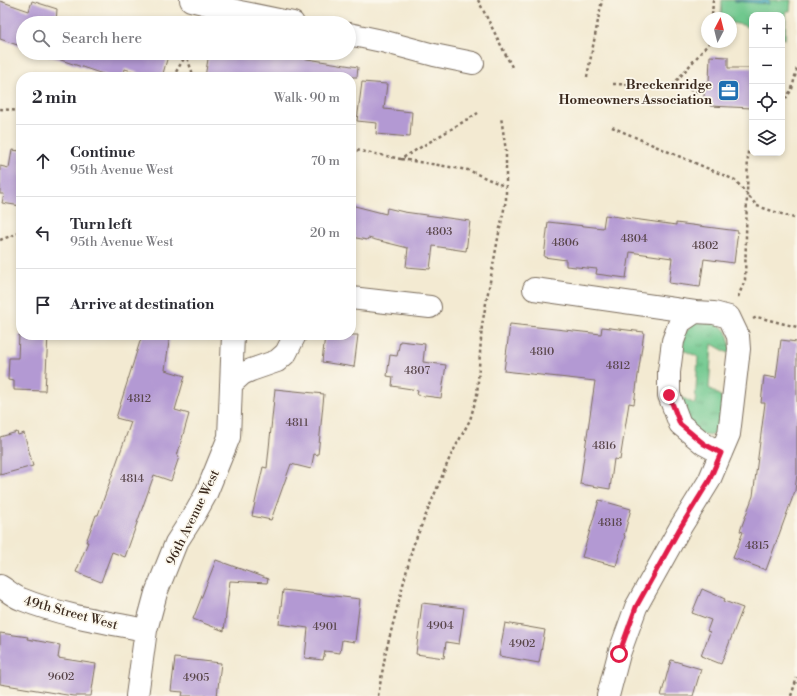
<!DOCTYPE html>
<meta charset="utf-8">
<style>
:root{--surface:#fff;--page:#f7f7f7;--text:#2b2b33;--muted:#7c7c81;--line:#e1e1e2}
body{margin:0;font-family:"Libre Bodoni",serif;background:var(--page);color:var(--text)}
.controls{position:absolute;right:12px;top:12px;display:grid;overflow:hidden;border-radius:8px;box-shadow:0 2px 6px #0003}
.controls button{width:36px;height:36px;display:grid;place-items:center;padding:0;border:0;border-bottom:1px solid var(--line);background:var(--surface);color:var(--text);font:20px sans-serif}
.compass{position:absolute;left:701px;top:12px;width:36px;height:36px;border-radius:50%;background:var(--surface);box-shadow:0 2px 6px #0003;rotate:7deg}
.stop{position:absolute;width:12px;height:12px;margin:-9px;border:3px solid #e11d48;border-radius:50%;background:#fff}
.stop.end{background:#e11d48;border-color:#fff;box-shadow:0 1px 4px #0008}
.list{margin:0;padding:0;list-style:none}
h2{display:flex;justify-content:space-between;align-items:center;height:52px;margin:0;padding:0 16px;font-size:17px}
h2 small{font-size:13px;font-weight:400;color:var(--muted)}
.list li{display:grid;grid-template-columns:26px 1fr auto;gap:12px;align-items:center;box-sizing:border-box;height:72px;padding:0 16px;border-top:1px solid var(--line)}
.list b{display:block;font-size:15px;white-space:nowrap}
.list p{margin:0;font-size:13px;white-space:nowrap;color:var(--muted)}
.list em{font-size:13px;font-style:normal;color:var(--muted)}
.icon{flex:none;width:22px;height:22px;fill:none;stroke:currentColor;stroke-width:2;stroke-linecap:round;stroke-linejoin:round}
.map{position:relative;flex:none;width:797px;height:696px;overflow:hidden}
.search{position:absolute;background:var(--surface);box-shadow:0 2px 6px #0003;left:16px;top:16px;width:340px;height:44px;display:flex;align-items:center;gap:10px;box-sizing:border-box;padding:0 14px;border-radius:22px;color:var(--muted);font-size:15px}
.panel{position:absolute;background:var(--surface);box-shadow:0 2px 6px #0003;left:16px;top:72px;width:340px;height:268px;border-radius:16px}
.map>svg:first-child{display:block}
.grass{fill:url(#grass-tufts);stroke:#567956}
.pitch{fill:#70c88e;stroke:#567956}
.water{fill:#46b1c3;stroke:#406e70}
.building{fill:#b399d3}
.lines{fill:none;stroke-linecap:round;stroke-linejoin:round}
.minor-casing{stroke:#7b6d5d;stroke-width:24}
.path{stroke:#7b6d5d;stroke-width:2.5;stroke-dasharray:3 3;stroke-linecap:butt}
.minor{stroke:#fff;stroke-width:22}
.route{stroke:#e11d48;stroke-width:5}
.labels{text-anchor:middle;stroke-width:3.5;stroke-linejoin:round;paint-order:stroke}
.number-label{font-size:11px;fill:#59464b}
.poi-label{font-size:13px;font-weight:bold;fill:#3b2a1e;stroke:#fbf7ec;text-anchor:end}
.street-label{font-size:13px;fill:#3b2a1e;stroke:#fbf7ec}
</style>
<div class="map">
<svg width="797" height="696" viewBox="0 0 797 696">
<defs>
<pattern id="grass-tufts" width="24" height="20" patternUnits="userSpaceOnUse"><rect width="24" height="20" fill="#70c88e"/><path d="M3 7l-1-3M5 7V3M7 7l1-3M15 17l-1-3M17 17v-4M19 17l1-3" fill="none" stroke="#5da373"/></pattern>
</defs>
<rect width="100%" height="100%" fill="#fbf7ec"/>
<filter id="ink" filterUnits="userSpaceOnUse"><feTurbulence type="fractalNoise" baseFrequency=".025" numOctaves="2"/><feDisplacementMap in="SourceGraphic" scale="8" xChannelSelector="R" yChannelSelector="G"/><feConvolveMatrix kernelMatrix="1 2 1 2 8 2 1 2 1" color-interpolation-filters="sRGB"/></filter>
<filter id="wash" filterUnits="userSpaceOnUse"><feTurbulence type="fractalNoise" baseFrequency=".012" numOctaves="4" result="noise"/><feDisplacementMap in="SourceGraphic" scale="16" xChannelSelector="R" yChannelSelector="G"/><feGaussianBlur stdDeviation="0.9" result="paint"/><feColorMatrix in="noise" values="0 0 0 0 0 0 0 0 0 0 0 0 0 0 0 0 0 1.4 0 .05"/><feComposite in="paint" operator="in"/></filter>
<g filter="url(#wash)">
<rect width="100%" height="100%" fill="#f3ead2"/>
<path class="grass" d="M697,320L719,325L727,331L732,355L712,344L709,388L727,401L721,428L713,435L700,434L691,428L673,393L695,404L698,357L679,348L681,336Z"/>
<path class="pitch" d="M722,0H791L790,11H786L785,39L782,38V15H752V29L743,25L731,23V18H721Z"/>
<path class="water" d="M734,0H769V4L734,1Z"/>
<g id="blocks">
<path class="building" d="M0,1L29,11L32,1L57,9L56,23H23V47L0,39Z
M40,53H157L168,56L162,77H152L125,69L123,77H112Z
M209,53H270L358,67L357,77H205Z
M710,56L728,57V68H752V108L710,106V101H704V82H709Z
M362,82L387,84L384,109L412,112L410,137L376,134L377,123L357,121Z
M12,150L21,151V206L2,203L4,194H0V166L9,168Z
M351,205L386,214L387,208L404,212L470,221L466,251L433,246L430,269L406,267L408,248L368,238L367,240L351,237Z
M605,215L676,225V223L738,231L734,263L704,259L700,287L669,283L672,258L630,252L626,278L596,274L597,269L566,266V260L544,257L548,222L603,228Z
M510,324L601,334L602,327L644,332L634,404L629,403L620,460L614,459L610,489L580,484L595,381L504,371Z
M19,335H48L45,391L14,390V381L8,380L9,358H18Z
M142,335H170L165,370L185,376L175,410L189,414L177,456L179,457L171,481L154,475L125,557L112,552L101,582L76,572L88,542H86L96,515H98L131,422L116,418Z
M325,335H358L354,367L322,362Z
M781,340L797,342V474L795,491L766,570L733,558L743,532L740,531L753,496L765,403H761L764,376L776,378Z
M400,341L425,344L423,362L446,365L441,398L417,395L418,390L392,386L393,377L387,376L390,355L397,356Z
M275,389L324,394L318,455L314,454L311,469L291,464L271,520L252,516L263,467L267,468Z
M17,432L18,435L24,433L33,466L0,475V437Z
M599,500L631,509L624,535L625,536L616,566L582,557Z
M216,560L268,579L267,583L230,581L224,631L193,619Z
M702,589L725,599L724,601L743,608L721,664L701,656L710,632L707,631L711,620L692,613Z
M283,590L360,599L355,642L342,640L340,653L325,651L323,660L305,658L308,628L279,624Z
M422,603L464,608L459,644L446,642L444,658L416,654Z
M505,623L545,630L539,663L499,656Z
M0,633L28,637L27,639L60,645L58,658L96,664L91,696H73L0,684Z
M175,658L221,663L217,696H182L183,692L171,691Z
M671,660L701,669L693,696H661Z"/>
</g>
</g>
<g filter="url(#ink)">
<use href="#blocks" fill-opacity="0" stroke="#7b6d5d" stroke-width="1"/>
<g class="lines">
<defs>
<path id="minor" d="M191,0L240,12L293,23
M349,34L382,41L434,55L473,63
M534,289L695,312
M351,298L430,307
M231,384L242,374L251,370L277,361L286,353L295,335
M0,586C7,590 13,596 21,599C60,615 104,622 146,630
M137,696L146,630L156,593L176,543L196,512L206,494L229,437L233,335
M608,696L619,654L636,607L680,528L709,481L729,434L739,349L738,336L729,317L714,313L695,312L680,322L673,341L669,372V395L680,424L704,444L721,453"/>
</defs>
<use href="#minor" class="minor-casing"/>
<path class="path" d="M478,0L512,67
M713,0L712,17L713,18
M186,53V55L194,77
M173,77L186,55
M587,77L602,0
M613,84L672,86L710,42
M672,86L700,92
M782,104L792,89L797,68
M0,109L21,111
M612,127L669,152L735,180L757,206L797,219
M351,149L401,159L478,113
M401,159L468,170L506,187
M0,240L21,232
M738,297L745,280L748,151L752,146
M753,319L757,317L797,327
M378,696L386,651L413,546L450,457L470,420L477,395L482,325L499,233L506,200V151L501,117
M791,696L797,678"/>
<use href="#minor" class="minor"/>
</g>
</g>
<g class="lines" filter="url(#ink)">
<path class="route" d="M619,654L636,607L680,528L709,481L721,453L704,444L680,424L669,395"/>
</g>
<defs>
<symbol id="office-square" viewBox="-11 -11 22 22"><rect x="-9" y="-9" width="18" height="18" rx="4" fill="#1f6fb2" stroke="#fbf7ec"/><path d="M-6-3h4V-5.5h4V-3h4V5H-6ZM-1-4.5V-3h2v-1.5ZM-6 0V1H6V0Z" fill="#fff"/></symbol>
</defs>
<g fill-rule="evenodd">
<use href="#office-square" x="716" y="78" width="25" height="25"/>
</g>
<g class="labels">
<g class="number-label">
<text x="439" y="235">4803</text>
<text x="634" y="242">4804</text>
<text x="565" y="246">4806</text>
<text x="705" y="249">4802</text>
<text x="542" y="355">4810</text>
<text x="618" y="369">4812</text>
<text x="417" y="374">4807</text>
<text x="139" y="402">4812</text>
<text x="297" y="426">4811</text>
<text x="604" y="449">4816</text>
<text x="132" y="482">4814</text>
<text x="610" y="526">4818</text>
<text x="757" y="549">4815</text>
<text x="440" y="629">4904</text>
<text x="325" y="630">4901</text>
<text x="522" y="647">4902</text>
<text x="61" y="680">9602</text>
<text x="196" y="681">4905</text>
</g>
<g class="poi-label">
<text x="712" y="89">Breckenridge<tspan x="712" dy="15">Homeowners Association</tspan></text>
</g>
<g class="street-label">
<text transform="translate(192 517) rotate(-64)" y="5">96th Avenue West</text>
<text transform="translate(71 612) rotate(15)" y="5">49th Street West</text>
</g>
</g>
</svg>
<div class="controls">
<button>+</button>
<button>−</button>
<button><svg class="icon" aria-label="locate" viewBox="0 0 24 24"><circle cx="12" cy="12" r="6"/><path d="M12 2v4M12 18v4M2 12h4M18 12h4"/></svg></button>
<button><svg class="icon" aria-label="layers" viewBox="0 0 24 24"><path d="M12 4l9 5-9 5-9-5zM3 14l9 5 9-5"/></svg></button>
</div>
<svg class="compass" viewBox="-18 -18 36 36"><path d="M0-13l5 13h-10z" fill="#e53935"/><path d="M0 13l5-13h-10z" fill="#7c7c81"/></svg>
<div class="stop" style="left:619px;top:654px"></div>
<div class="stop end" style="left:669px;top:395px"></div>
<div class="search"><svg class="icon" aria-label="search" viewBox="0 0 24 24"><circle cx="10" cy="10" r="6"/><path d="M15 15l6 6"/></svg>Search here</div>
<section class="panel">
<h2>2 min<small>Walk · 90 m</small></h2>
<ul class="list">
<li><svg class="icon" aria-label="ahead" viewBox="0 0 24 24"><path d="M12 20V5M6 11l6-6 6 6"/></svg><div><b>Continue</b><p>95th Avenue West</p></div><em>70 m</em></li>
<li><svg class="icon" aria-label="left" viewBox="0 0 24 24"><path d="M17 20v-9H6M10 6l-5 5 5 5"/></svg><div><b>Turn left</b><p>95th Avenue West</p></div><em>20 m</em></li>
<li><svg class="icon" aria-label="arrive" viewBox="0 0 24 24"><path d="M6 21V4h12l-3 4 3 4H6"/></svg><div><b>Arrive at destination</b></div></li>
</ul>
</section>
</div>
